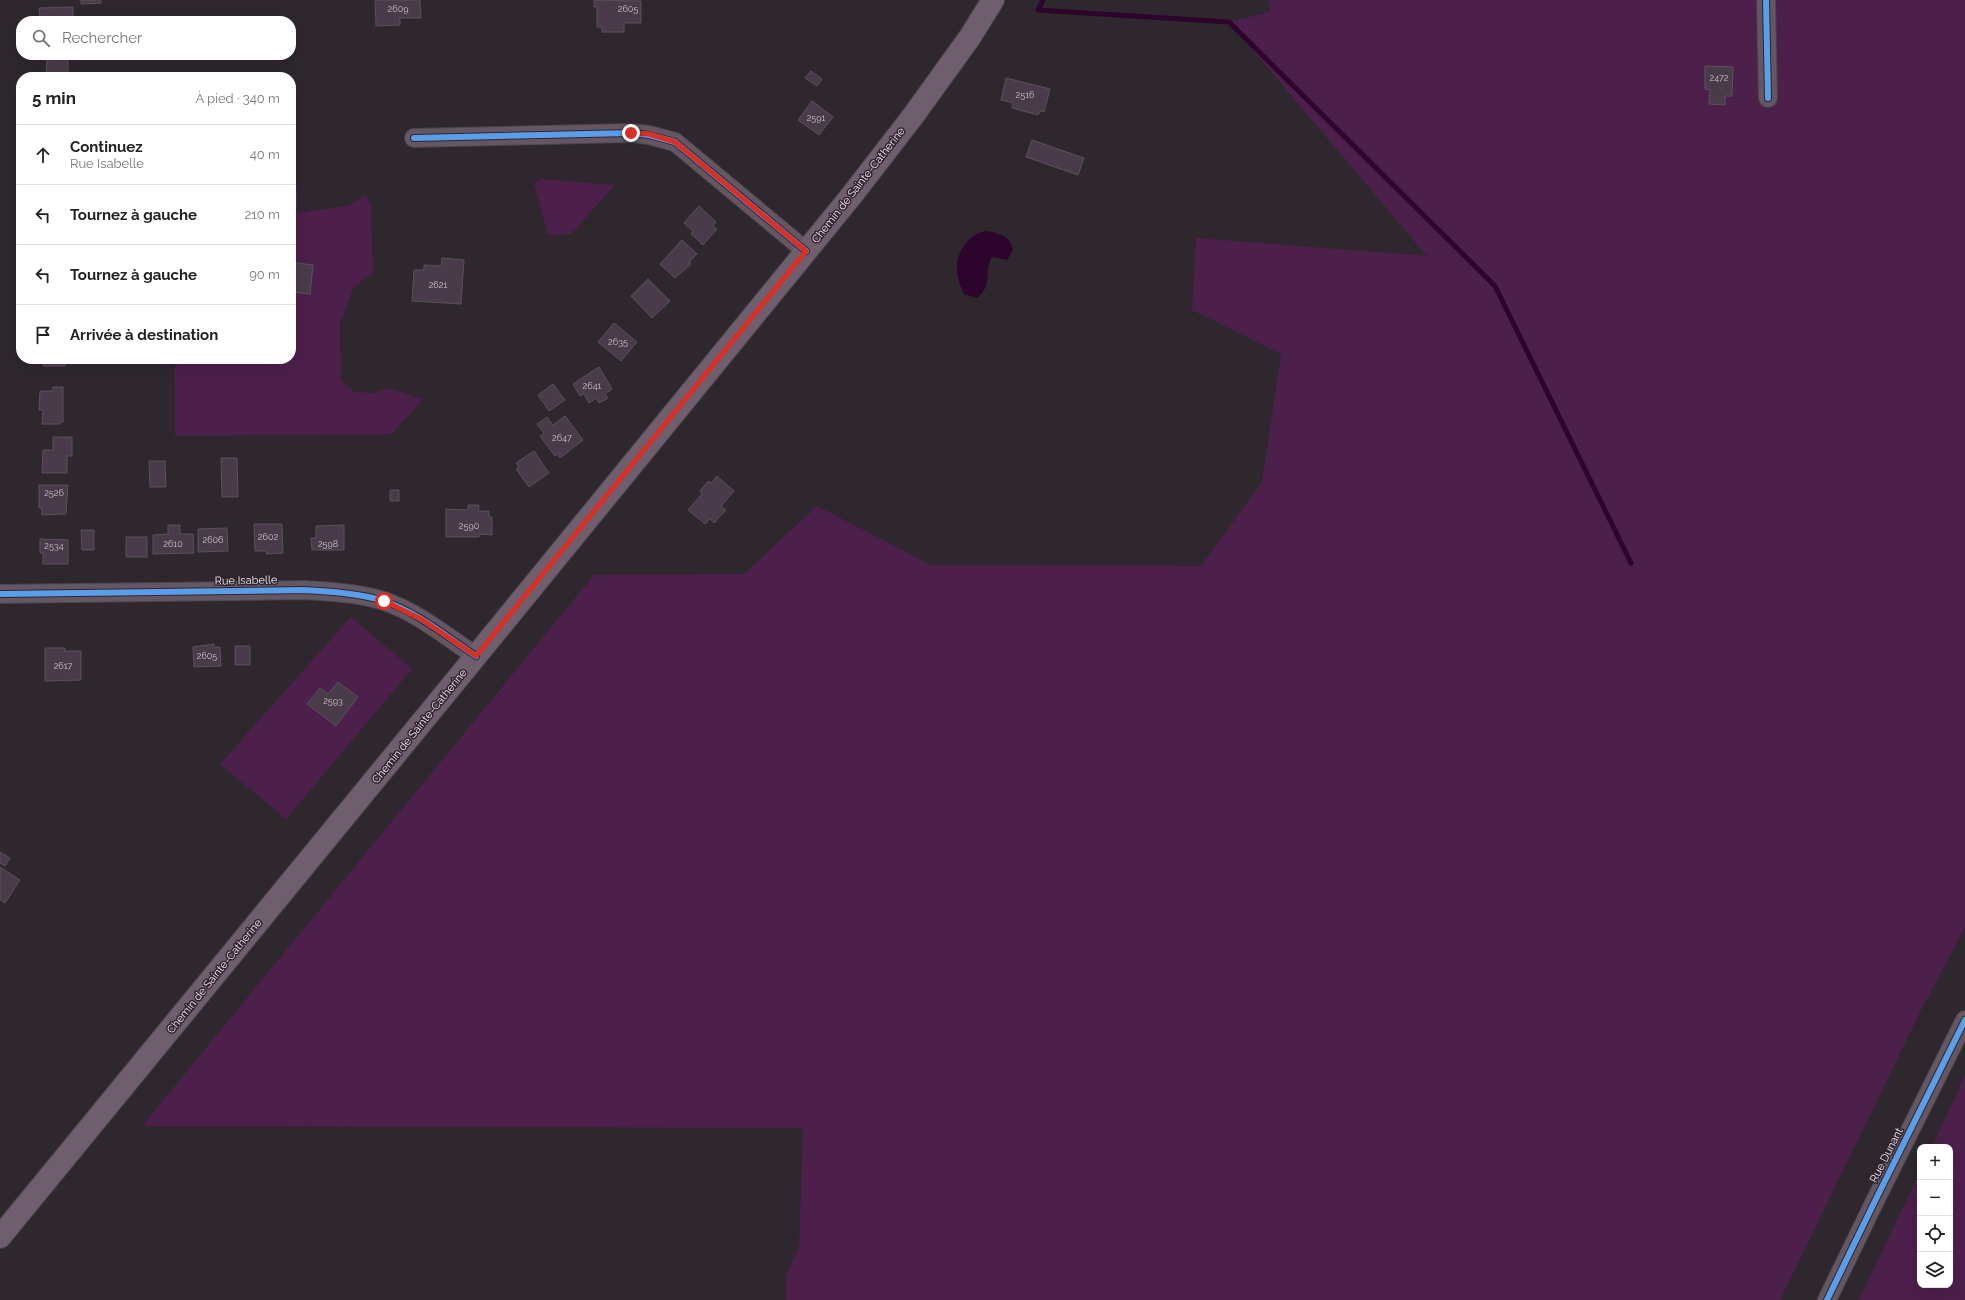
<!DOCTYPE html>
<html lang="fr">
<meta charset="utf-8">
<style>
:root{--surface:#fff;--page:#f2f2f2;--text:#222;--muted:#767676;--line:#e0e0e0}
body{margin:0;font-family:Raleway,sans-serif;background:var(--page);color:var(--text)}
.controls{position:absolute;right:12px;bottom:12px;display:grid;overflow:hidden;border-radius:8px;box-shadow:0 4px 16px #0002}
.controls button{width:36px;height:36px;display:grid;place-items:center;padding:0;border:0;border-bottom:1px solid var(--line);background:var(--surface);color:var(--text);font:20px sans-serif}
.stop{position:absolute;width:12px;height:12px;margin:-9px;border:3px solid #d93025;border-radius:50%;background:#fff}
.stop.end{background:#d93025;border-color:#fff;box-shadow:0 1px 4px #0008}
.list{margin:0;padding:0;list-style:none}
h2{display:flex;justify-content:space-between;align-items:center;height:52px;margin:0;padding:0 16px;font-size:17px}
h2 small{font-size:13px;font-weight:400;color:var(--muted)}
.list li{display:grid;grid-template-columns:26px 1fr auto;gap:12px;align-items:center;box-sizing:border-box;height:60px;padding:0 16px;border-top:1px solid var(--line)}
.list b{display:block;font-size:15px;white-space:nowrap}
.list p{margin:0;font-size:13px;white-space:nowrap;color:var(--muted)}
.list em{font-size:13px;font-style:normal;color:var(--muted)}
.icon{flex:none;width:22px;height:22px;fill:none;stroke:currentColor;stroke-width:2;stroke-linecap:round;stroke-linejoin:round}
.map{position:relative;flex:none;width:1965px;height:1300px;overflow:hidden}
.search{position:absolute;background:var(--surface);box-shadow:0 4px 16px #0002;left:16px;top:16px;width:280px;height:44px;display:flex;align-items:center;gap:10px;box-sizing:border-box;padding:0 14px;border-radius:16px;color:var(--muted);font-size:15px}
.panel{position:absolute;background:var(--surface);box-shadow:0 4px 16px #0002;left:16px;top:72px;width:280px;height:292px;border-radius:16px}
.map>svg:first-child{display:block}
.green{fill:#4d1f4b}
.water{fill:#2d042c}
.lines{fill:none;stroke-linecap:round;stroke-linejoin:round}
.stream{stroke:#2d042c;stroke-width:5}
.building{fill:#4a3b4a;stroke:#585358}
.minor-casing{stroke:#494448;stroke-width:20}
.major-casing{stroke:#494448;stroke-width:24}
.minor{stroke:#645763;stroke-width:18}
.major{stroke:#6f5e6e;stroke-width:22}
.cycleway-casing{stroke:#312530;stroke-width:8}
.cycleway{stroke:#5a9eea;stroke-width:6}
.route{stroke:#d93025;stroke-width:5}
.labels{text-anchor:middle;stroke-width:3;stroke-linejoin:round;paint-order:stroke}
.number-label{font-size:9px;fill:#c8bec7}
.street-label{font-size:11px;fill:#f2e9f1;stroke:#312530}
</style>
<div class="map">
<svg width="1965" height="1300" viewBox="0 0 1965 1300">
<rect width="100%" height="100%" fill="#2e282e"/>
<path class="green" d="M1269,0H1965V927L1921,1010L1780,1300H786V1275L799,1248L803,1128L142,1126L594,575L744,574L817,506L931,565L1201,566L1262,482L1281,354L1192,310L1196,238L1427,256L1229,22L1270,12Z
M542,179L615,185L571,234L548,235L534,183Z
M291,185H297V213L348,206L365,195L371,206L373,272L353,288L340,324L341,380L355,392L376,393L387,388L423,399L392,434L175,436V359H291Z
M351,617L412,669L286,819L220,764Z
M1965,1076V1300H1859L1920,1172V1285H1950V1147H1932Z"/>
<path class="water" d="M986,231C998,233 1011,236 1013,250L1007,260L992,257C983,270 994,285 977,298L964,294C961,287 957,278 957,270C955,253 969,233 986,231Z"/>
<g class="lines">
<path class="stream" d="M1043,0L1038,10L1229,22L1495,286L1631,563"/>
</g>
<path class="building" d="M81,0H101V3L81,4Z
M375,0H420L421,18H400V25L376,26Z
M594,0L641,1V23H624V32H602V27H597V7H594Z
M73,7V21H37V17H40L39,8Z
M47,56H68V77H46Z
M1705,66L1733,67L1732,96H1725V105L1709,104L1710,90L1705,89Z
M811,71L822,79L817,86L805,78Z
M1006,78L1050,89L1044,112L1040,111L1038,115L1012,108L1013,103L1001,100Z
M812,101L833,117L819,135L798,120Z
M1032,140L1084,158L1078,175L1026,157Z
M699,206L716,222L713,226L717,229L703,245L691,234L693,231L684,223Z
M682,240L697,254L689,262L691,264L675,278L660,264Z
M442,258L464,260L461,304L412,301L414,270H424V265L441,266Z
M291,262L313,265L310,294L291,292Z
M648,279L670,301L652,318L631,296Z
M614,323L637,342L621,361L598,342Z
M43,359H65V366H43Z
M599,367L612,389L605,394L608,398L599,403L596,398L589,403L584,394L580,396L573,384Z
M553,384L565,400L549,411L538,395Z
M53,387H63V422H60V424H42L43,410H39L40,391H53Z
M565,416L583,440L560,458L557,454L555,456L540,436L544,433L537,424L547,417L553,425Z
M53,437H72V456H67V473H42L43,450H53Z
M534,451L549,473L529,487L516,469L519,467L516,463Z
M221,458H237L238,497H222Z
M149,461H165L166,487H150Z
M717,476L734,491L721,506L726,510L714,523L710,519L705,524L688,510L702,494L700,491L708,481L711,483Z
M39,485H68L66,514L42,515V508H39Z
M390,490H399V501H390Z
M468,505H479L478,511H489V517H492V535L479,534V537H446V509L468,510Z
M254,524H282L283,553L267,554L266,551H255Z
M168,525H180V534H193L194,553L153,554V535L168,534Z
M344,525V550H312L311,538H316V526Z
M227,528L228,551L198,552V529Z
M81,530H94V550H82Z
M126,537H147V557H126Z
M40,539L68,540V564H43V553H40Z
M214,644V647H220L221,666L194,667L193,647Z
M235,646H250V665H235Z
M45,648H65V651H81V680L45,681Z
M338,682L358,697L336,726L307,704L320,688L328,694Z
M0,852L10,858L5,866L0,863Z
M0,867L20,880L5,903L0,900Z"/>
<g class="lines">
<defs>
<path id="minor" d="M1766,0L1768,98
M414,138L631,133L649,135L675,142L806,251
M0,594L305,590C331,592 359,593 384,601C417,612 447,637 476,656
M1827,1300L1874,1203L1965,1020"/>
<path id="major" d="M0,1237L476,656L852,195L913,116L970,37L993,0"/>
</defs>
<use href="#minor" class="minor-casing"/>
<use href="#major" class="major-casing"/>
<use href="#minor" class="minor"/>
<use href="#major" class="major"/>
<defs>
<path id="cycleway" d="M1766,0L1768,98
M414,138L631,133L649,135L675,142L806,251
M0,594L305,590C331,592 359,593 384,601C417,612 447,637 476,656
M1827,1300L1874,1203L1965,1020"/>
</defs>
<use href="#cycleway" class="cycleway-casing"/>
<use href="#cycleway" class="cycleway"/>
</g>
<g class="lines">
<path class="route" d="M384,601L421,619L476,656L806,251L675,142L649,134L631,133"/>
</g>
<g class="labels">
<g class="number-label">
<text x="398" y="12">2609</text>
<text x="628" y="12">2605</text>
<text x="1719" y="81">2472</text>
<text x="1025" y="98">2516</text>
<text x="816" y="121">2591</text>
<text x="438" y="288">2621</text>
<text x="618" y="345">2635</text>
<text x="592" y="389">2641</text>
<text x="562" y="441">2647</text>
<text x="54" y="496">2526</text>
<text x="469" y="529">2590</text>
<text x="268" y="540">2602</text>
<text x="213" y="543">2606</text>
<text x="173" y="547">2610</text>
<text x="328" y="547">2598</text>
<text x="54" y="549">2534</text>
<text x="207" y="659">2605</text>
<text x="63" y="669">2617</text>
<text x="333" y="704">2593</text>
</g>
<g class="street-label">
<text transform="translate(858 185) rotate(-52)" y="4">Chemin de Sainte-Catherine</text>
<text transform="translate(246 580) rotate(-1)" y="4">Rue Isabelle</text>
<text transform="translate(419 726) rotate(-51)" y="4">Chemin de Sainte-Catherine</text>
<text transform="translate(214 976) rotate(-51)" y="4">Chemin de Sainte-Catherine</text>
<text transform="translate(1886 1155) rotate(-63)" y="4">Rue Dunant</text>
</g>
</g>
</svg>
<div class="controls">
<button>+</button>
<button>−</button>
<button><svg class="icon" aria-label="locate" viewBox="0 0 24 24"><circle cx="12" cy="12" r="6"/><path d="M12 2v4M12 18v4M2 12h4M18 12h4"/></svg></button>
<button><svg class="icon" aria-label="layers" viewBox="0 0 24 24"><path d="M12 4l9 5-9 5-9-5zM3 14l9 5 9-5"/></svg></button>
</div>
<div class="stop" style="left:384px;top:601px"></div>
<div class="stop end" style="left:631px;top:133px"></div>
<div class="search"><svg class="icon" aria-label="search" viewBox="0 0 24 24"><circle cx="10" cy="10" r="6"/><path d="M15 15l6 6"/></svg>Rechercher</div>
<section class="panel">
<h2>5 min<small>À pied · 340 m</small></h2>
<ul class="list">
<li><svg class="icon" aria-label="ahead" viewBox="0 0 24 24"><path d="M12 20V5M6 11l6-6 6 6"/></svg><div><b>Continuez</b><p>Rue Isabelle</p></div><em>40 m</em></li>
<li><svg class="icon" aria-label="left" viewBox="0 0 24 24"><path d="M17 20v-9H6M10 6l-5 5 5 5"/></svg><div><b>Tournez à gauche</b></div><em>210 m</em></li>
<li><svg class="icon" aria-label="left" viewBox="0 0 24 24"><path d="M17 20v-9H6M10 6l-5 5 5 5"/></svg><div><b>Tournez à gauche</b></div><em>90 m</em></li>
<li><svg class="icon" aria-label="arrive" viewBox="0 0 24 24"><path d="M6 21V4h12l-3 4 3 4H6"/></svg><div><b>Arrivée à destination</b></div></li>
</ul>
</section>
</div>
